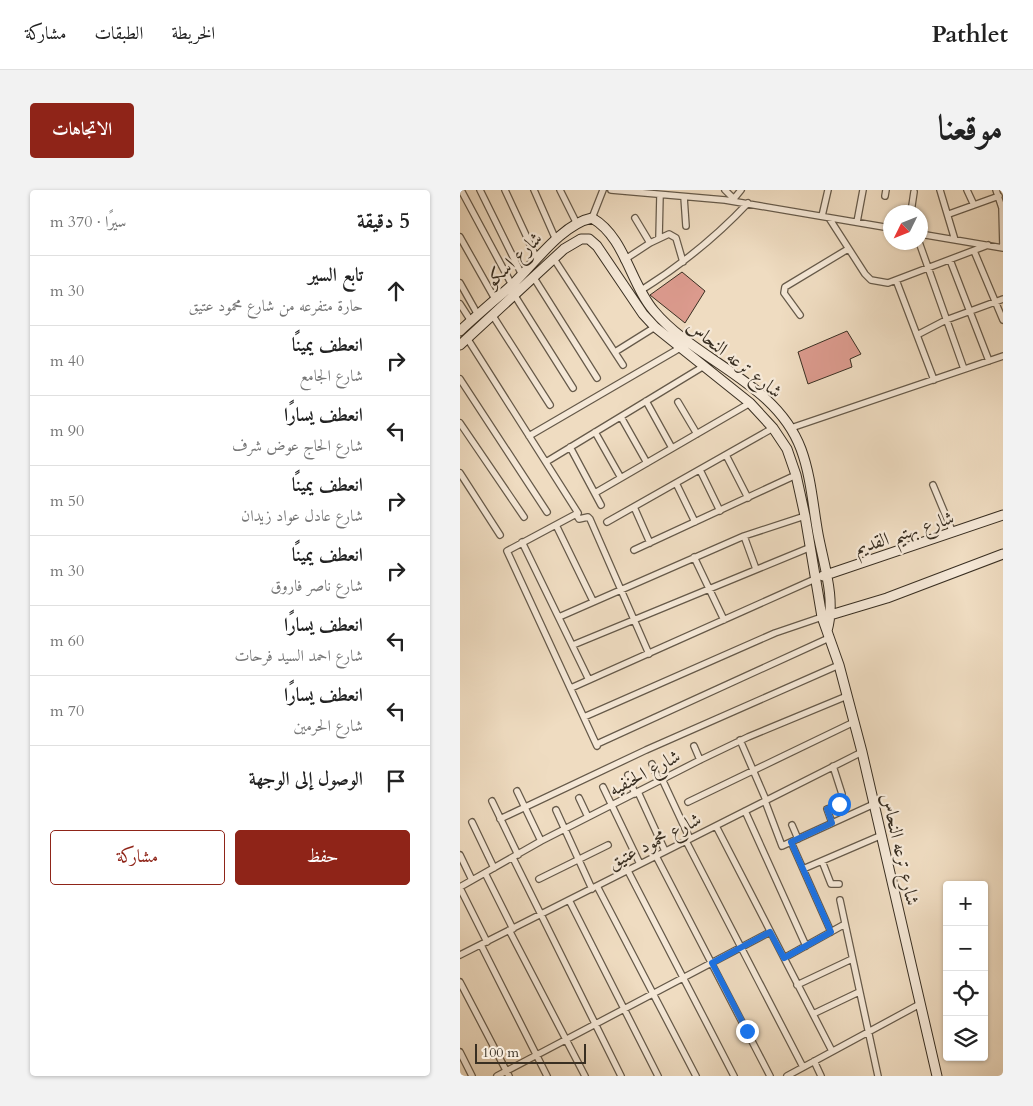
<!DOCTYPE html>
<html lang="ar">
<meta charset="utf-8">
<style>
:root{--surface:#fff;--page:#f2f2f2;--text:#222;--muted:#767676;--line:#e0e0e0;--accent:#8f2418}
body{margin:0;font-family:Cardo,Amiri,serif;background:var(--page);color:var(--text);direction:rtl}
.controls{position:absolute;right:15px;bottom:15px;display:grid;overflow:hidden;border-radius:5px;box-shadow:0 1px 4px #0004}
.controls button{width:45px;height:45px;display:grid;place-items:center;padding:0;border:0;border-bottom:1px solid var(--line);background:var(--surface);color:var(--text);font:25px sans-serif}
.compass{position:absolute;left:423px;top:15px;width:45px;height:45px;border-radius:50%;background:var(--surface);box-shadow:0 1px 4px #0004;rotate:227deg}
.scale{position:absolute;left:15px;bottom:12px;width:111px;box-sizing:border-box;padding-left:5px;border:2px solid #392f22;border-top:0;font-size:14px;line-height:18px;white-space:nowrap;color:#392f22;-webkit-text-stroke:4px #f5e8d7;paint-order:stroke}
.stop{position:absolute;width:15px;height:15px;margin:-11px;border:4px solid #1a73e8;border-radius:50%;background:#fff}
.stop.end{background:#1a73e8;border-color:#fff;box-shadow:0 1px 5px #0008}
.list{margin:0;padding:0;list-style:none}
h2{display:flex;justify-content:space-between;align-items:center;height:65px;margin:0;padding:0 20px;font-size:21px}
h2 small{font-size:16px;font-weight:400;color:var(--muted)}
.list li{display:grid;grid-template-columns:32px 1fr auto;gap:15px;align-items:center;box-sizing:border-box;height:70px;padding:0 20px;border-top:1px solid var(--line)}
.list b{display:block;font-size:19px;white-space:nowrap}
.list p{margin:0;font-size:16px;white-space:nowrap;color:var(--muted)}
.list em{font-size:16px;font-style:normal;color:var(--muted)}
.actions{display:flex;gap:10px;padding:15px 20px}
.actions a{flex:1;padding:11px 0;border:1px solid var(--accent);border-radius:5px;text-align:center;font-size:18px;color:var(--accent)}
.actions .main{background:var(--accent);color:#fff}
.icon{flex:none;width:28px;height:28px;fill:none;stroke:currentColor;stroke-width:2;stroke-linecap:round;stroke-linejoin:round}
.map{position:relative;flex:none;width:543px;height:886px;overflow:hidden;direction:ltr;border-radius:5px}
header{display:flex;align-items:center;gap:30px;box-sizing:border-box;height:70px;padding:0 25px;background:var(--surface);border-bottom:1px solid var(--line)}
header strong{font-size:24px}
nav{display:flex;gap:28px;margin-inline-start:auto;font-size:18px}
.intro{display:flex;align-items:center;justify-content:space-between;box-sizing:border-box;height:120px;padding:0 30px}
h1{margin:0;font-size:35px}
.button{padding:12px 22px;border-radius:5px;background:var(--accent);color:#fff;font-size:18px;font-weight:700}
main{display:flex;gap:30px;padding:0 30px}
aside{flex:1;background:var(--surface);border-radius:5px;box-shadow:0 1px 4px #0004}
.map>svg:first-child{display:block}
.building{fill:#db9a8d;stroke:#392f22}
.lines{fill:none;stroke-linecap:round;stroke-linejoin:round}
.street-casing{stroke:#665a4a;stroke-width:8}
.secondary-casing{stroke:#392f22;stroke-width:11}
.street{stroke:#f5e8d7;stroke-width:5.5}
.secondary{stroke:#f5e8d7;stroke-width:9}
.route{stroke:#1a73e8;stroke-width:6}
.labels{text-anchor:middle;stroke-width:4.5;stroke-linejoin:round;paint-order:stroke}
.street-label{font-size:19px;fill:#392f22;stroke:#f5e8d7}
</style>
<header>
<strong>Pathlet</strong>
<nav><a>الخريطة</a><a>الطبقات</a><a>مشاركة</a></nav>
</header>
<div class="intro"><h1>موقعنا</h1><a class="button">الاتجاهات</a></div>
<main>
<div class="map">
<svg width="543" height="886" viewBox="0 0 543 886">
<rect width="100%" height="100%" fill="#efdcc1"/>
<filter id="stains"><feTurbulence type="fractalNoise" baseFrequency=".004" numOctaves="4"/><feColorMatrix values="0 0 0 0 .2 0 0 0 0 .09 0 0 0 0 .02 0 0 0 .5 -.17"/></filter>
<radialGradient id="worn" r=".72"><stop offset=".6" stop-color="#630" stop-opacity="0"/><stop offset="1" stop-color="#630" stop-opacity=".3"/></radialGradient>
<path class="building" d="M222,82L245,101L225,133L190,105Z
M387,141L401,164L390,169L392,177L348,194L338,162Z"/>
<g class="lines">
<defs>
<path id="street" d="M1,0L52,95
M20,0L62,85
M45,0L77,69
M74,0L96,50
M100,0L117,34
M151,0L265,10L430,38
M265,0L274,9
M480,0L495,50
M507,0L513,13
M425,6L426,0
M224,7L226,36
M272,11L281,0
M451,22L454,2
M489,24L539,6
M362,26L368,0
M132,28L143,0
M175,28L190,53
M369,28L405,84L411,90L428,93L528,55
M397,32L403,0
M460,44L543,58L542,18L536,0
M0,47L35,109
M199,48L200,5
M459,52L504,179
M514,61L543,130
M94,69L163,175
M164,70L190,53L209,44L216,48L223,72
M490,70L529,171
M74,88L137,188
M436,90L474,190
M0,93L18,125
M180,101C220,76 256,47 288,13
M55,106L113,198
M0,114L11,131
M340,125L324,103L325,97L388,59
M33,126L90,215
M457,145L486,130L543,109
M7,148L118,323L47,361L137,556
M155,162L195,137
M0,189L87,322
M186,211L212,258
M218,212L237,244
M161,227L187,273
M0,233L64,327
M331,238L543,166
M135,242L161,288
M69,246L220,158
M110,257L141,315
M266,265L288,308
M86,272L244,176
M240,280L260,321
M0,283L40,345
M216,293L235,332
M473,295L493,343
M135,303L290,213
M174,317L190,353
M116,324L119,329L128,327L130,329L189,464
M147,332L313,238
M96,335L133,411
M284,346L296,379
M62,352L129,490
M174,360L336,285
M234,367L264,430
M99,427L284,346L345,326
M113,455L351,357
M111,498L355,389
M124,527L315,443L362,427
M280,550L306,610
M137,554L369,448
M234,556L240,570
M192,574L199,591
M168,585L175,604
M202,589L230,649
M143,597L180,674
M57,601L81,651
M178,602L205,661
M119,608L128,627
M32,611L58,665
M305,611L322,656L414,614
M228,612L394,532
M96,620L132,699
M285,621L346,756
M40,629L186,560L379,475
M12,632L34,678
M372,633L367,619L379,615L382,604L373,576
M332,635L338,649
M256,636L372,861
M226,651L343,877
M331,652L371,742
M0,665L12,690
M196,666L310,886
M53,668L161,886
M362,671L371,694H379
M343,679L422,645
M168,681L274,886
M25,683L53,739
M79,689L148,655
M137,696L236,886
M0,697L81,651L240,570L288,547L387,506
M0,698L27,752
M109,710L198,886
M380,710L418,886
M49,740L125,886
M21,755L87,886
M0,765L402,562
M324,768L385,734
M0,792L49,886
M337,795L392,769
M353,824L399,802
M0,862L12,886
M354,871L361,886
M37,886L310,742
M327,886L460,814"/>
<path id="secondary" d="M0,141C17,125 35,110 53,94C74,74 102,34 132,28C165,47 170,93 194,121C237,172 316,192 341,259C351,286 353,316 358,344C364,376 376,409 367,441
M0,155L104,59L121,49H129L137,56L183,124L195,137L290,213L313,238L327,259L336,285L345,326L362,427L379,475L402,562L477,886
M363,386L543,325
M367,426L427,408L543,364"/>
</defs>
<use href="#street" class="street-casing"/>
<use href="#secondary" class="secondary-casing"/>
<use href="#street" class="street"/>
<use href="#secondary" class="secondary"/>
</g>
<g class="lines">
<path class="route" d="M287,841L252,773L310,742L324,768L371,742L331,652L372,633L367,619L379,614"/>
</g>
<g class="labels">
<g class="street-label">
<text transform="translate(53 69) rotate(-44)" y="7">شارع اسكو</text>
<text transform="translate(275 168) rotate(38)" y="7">شارع ترعه النحاس</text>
<text transform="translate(444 342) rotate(-18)" y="7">شارع بهتيم القديم</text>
<text transform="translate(184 582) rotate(-28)" y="7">شارع الحنفيه</text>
<text transform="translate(194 650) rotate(-27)" y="7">شارع محمود عتيق</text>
<text transform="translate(441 659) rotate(77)" y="7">شارع ترعه النحاس</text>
</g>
</g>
<rect width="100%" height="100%" filter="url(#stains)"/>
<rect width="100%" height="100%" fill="url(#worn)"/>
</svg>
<div class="controls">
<button>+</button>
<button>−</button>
<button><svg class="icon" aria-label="locate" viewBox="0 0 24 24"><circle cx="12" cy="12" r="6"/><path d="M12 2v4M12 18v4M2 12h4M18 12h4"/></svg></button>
<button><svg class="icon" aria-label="layers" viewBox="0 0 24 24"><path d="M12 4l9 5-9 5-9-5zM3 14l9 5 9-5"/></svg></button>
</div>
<svg class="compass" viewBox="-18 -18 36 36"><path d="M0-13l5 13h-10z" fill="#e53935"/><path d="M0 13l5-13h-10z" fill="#767676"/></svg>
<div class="scale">100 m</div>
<div class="stop" style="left:379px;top:614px"></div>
<div class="stop end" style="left:287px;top:841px"></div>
</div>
<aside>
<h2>5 دقيقة<small>سيرًا · 370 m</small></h2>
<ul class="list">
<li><svg class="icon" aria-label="ahead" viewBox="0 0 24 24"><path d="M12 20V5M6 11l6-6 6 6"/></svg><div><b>تابع السير</b><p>حارة متفرعه من شارع محمود عتيق</p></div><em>30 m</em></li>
<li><svg class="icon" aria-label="right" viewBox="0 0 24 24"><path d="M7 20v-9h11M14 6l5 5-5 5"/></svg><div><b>انعطف يمينًا</b><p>شارع الجامع</p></div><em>40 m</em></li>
<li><svg class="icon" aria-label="left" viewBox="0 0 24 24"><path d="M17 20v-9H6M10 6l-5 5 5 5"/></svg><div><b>انعطف يسارًا</b><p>شارع الحاج عوض شرف</p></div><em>90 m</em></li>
<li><svg class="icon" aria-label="right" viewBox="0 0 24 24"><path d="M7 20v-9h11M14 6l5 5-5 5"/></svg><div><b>انعطف يمينًا</b><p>شارع عادل عواد زيدان</p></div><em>50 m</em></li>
<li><svg class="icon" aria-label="right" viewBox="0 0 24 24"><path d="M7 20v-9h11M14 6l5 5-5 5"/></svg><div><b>انعطف يمينًا</b><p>شارع ناصر فاروق</p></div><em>30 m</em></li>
<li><svg class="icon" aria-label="left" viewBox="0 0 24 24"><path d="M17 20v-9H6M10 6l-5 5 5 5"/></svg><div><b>انعطف يسارًا</b><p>شارع احمد السيد فرحات</p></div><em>60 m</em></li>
<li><svg class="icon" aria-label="left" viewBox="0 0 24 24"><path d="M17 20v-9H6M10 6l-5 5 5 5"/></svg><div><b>انعطف يسارًا</b><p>شارع الحرمين</p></div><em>70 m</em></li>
<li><svg class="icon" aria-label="arrive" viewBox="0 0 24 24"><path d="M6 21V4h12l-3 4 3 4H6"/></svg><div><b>الوصول إلى الوجهة</b></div></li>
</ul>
<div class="actions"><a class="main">حفظ</a><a>مشاركة</a></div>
</aside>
</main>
